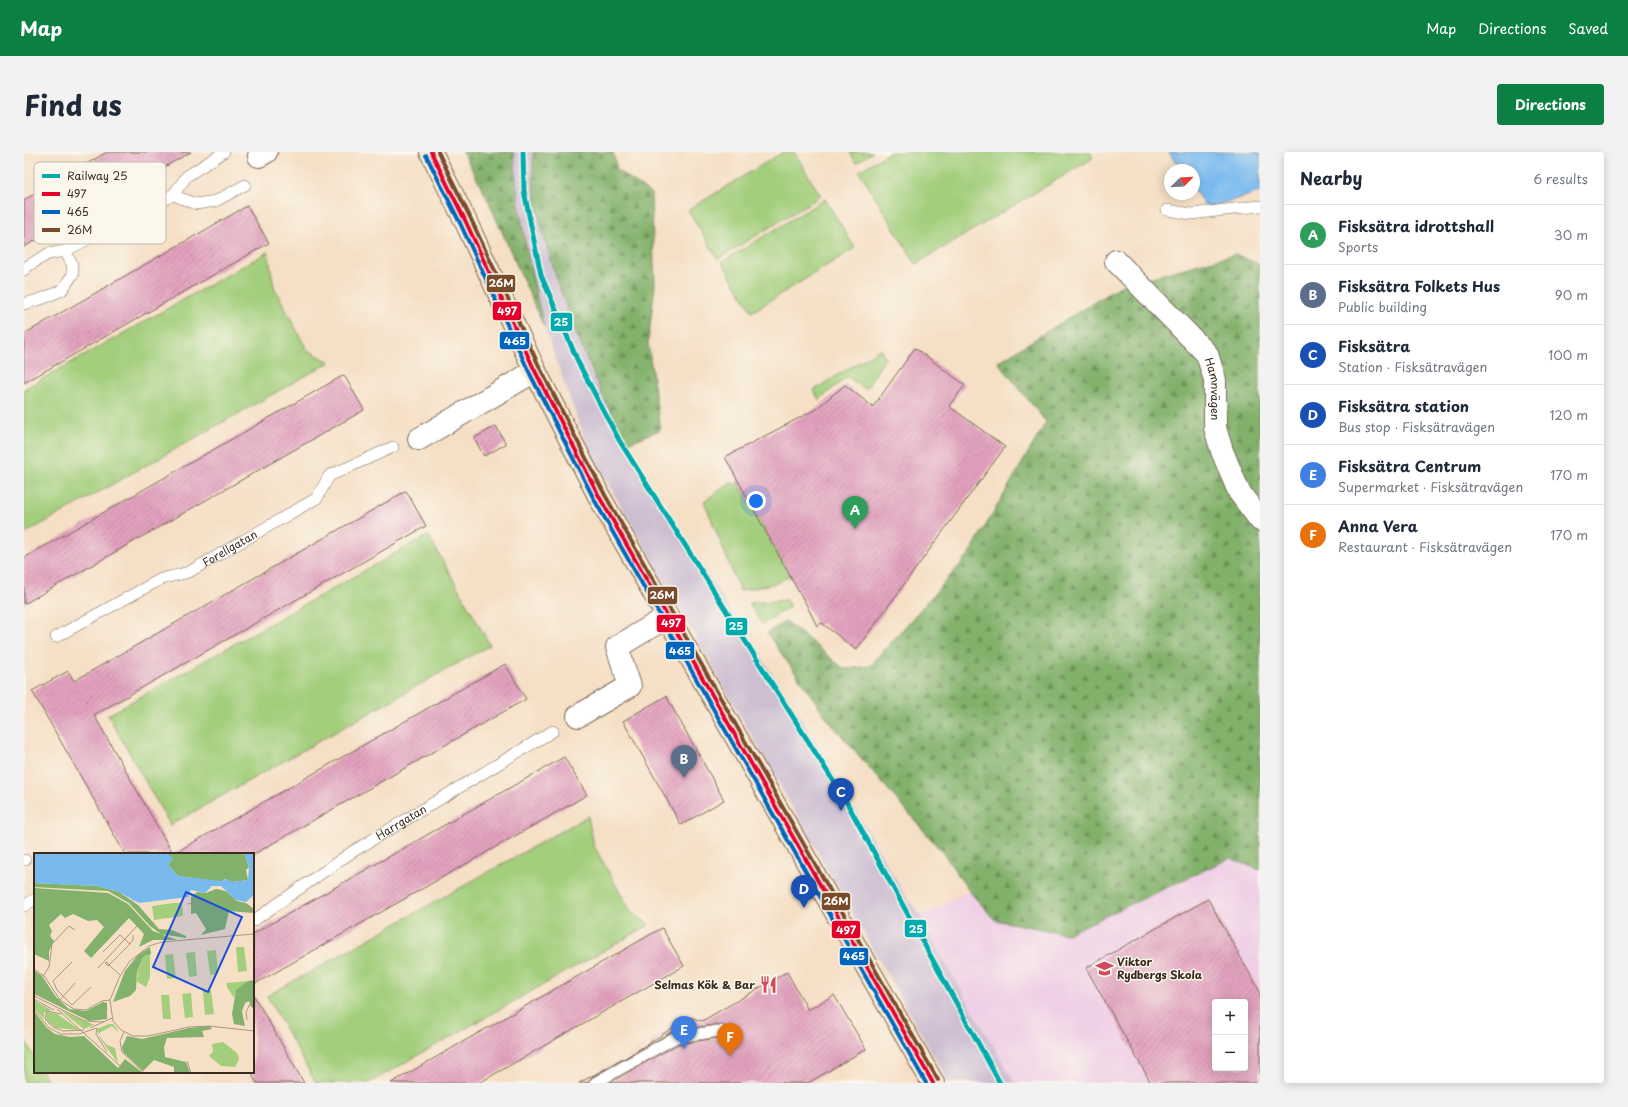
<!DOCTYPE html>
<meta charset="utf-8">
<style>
:root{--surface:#fff;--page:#f2f2f3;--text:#1f2937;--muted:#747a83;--line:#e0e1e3;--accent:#0b8043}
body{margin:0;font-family:"Playpen Sans",sans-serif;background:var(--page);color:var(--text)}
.controls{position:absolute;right:12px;bottom:12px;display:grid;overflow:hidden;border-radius:4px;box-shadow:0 2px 10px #0003}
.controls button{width:36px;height:36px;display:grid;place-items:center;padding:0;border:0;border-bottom:1px solid var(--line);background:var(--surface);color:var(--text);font:20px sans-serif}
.compass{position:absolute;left:1140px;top:12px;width:36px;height:36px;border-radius:50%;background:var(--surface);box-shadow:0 2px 10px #0003;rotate:66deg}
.you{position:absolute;left:732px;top:349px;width:14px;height:14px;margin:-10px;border:3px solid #fff;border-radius:50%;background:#1a73e8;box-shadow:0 0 0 6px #1a73e833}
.badge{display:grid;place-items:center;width:26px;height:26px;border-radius:50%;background:var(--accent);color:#fff;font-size:13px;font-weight:700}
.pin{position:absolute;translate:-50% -33px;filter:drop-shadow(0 1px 2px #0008)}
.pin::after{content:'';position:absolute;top:21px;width:14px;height:12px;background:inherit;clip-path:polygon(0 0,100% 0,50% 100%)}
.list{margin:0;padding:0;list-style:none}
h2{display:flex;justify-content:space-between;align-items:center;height:52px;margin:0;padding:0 16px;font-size:17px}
h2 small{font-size:13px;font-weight:400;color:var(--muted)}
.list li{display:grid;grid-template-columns:26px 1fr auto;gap:12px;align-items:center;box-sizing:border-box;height:60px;padding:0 16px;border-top:1px solid var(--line)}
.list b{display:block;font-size:15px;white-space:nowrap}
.list p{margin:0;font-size:13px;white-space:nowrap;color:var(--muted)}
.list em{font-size:13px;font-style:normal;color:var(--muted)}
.map{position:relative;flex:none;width:1236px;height:931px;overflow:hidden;border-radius:4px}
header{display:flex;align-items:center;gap:24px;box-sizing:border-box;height:56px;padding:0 20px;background:var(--accent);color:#fff}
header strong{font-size:19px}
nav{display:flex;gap:22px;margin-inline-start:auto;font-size:14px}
.intro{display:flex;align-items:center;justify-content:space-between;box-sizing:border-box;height:96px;padding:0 24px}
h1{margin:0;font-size:28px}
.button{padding:10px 18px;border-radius:4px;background:var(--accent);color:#fff;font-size:14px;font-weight:700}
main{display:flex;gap:24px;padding:0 24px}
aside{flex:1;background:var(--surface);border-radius:4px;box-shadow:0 2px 10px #0003}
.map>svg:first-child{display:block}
.built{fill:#efd0e6;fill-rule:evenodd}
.industrial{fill:#cdbed2}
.green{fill:#a3ce7b;stroke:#6f7c4c}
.forest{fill:url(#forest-firs);stroke:#5e6e44}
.water{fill:#79baee;stroke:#5a7286}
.building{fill:url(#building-hatch);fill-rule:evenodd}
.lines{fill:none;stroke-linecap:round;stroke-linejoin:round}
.lane-casing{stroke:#7c6958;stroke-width:12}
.street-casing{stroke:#7c6958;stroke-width:24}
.secondary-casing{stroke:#7c6958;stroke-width:24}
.lane{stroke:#fff;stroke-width:11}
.street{stroke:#fff;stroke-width:22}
.secondary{stroke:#fce6c4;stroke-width:22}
.bus-1-casing{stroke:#fbf7ec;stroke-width:7}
.bus-2-casing{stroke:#fbf7ec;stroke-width:7}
.bus-3-casing{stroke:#fbf7ec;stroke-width:7}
.bus-1{stroke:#e4002b;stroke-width:4}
.bus-2{stroke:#0065bd;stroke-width:4}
.bus-3{stroke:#7a4b2a;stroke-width:4}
.rail-1-casing{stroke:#fbf7ec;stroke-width:8}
.rail-1{stroke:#00aaad;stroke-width:5}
.labels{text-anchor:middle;stroke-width:3;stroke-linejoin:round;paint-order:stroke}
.street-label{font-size:11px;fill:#3b2a1e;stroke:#fbf7ec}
.poi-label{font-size:11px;font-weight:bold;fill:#3b2a1e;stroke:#fbf7ec;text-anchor:start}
.inset-river{fill:none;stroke:#79baee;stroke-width:2}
.inset-road{fill:none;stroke:#ab9782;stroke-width:1}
.view{fill:#1d4ed8;fill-opacity:0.15;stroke:#1d4ed8;stroke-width:2}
.inset-edge{fill:none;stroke:#3b2a1e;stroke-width:2}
.key{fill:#fbf7ec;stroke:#c1baae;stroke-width:1}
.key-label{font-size:11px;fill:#3b2a1e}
.line-badge{stroke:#fbf7ec;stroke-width:1.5}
.badge-label{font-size:11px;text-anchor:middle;font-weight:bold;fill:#fff}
</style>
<header>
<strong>Map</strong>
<nav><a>Map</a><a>Directions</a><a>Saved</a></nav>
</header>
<div class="intro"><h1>Find us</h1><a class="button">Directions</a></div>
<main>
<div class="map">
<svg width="1236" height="931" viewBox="0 0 1236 931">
<defs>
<pattern id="forest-firs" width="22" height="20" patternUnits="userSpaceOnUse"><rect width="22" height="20" fill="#82b16b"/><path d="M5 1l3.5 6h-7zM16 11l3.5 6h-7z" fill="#6c9057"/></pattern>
<pattern id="building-hatch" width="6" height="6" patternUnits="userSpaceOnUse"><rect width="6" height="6" fill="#e3a2bf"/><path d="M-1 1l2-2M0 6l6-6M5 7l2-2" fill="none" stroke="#b9849b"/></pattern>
</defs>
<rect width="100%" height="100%" fill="#fbf7ec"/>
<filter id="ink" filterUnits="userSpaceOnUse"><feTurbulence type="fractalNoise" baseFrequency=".025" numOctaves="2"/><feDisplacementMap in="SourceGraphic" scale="8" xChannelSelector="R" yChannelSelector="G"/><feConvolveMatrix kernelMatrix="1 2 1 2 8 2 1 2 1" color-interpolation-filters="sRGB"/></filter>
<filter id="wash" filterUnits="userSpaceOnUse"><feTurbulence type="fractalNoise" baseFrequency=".012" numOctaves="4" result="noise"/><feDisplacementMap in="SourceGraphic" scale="16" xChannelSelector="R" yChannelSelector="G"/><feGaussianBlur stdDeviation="0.9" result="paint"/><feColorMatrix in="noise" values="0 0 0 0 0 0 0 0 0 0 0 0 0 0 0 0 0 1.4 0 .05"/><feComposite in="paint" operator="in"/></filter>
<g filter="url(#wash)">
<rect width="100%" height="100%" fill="#f5dfc5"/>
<path class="built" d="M1206,706L1236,718V931H991L902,778L897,764L945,739L971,768L1043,782ZM1191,850H1221V916H1191Z"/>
<path class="industrial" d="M490,0H509L510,36L524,98L566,217L601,292L709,463L768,551L880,741L897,764L902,778L991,931H925L564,296L520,175L506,116L492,37Z"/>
<path class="green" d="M759,0H770L797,44L694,107L664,58Z
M826,0H849L832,11Z
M866,0H1066L1069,6L892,112L835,19Z
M801,47L831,96L728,160L698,110Z
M244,100L250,135L283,198L306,210L0,382V237Z
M856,197L861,206L842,237L823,225L795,248L790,238Z
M708,330L711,333L714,330L766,423L753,431L716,439L680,349Z
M404,383L466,493L146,673L84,563Z
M762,448L766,455L738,472L725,451Z
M564,664L570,694L606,758L625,773L345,931H292L243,844Z
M0,886L11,906V920H19L25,931H0Z"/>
<path class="forest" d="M439,0H490C493,61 506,117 520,175L463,46Z
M509,0H589L593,18L627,42L631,133L624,190L636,278L601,292C563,210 525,126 510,37C509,25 509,12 509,0Z
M1211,102L1236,113V718L1206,706L1043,782L971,768L945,739L919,701L805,569L743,481L762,469L820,517L846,514L944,404L1022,270L974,210L1096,134Z"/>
<path class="water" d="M1145,0H1236V40L1183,56L1170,38V18H1156Z"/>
<g id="blocks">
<path class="building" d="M83,0H167L0,95V48Z
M223,54L245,91L0,231V182Z
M891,196L941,233L925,254L981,295L832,498L798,471L793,474L779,446H778L701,305L792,257L821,233L849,255Z
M320,223L340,258L0,452V406Z
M472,274L482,292L460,304L450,286Z
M382,339L402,374L70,563L149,702L481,512L502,547L230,702H101L8,539L44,519L50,529Z
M642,544L700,648L657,673L599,569Z
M540,605L563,643L229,833V782Z
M1184,747L1236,840V931H1127L1062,816ZM1191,850H1221V916H1191Z
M638,776L660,814L600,848L455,931H367Z
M763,820L784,858L810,843L842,897L784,931H585L654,892L700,885L703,878L699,873L695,872L649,879L568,925L564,931H555L601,906L666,865L678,869Z
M229,842L280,931H233L229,925Z"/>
</g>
</g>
<g filter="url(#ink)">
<use href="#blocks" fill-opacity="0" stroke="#7c6958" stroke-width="1"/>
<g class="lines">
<defs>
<g id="lane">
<path d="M200,0L163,24L149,43L172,52L192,49L221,33"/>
<path d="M1143,58L1167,62L1236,54"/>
<path d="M41,99L149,43"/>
<path d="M0,118L2,115L24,102L41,99L48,112L49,122L38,138L20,146L0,152"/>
<path id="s1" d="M32,485L137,427L165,420L293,346L305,324L369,295"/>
<path d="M0,708H1"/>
<path d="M0,754L11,747"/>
<path id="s2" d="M229,769L328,700L529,579"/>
<path d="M571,931L652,885L696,879"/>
</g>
<g id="street">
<path d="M235,4L242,0"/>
<path id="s3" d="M1092,109L1183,202L1191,228V276L1198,299L1215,340L1236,368"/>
<path d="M395,287L511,219"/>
<path d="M554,564L606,534L593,495L643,465"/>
</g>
<path id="secondary" d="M407,0L441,68L511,219L576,346L909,931"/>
</defs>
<use href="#lane" class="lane-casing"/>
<use href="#street" class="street-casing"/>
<use href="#secondary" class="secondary-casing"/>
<use href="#lane" class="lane"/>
<use href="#street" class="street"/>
<use href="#secondary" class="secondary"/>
<defs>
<path id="bus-1" d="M407,0L441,68L511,219L576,346L909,931"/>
<path id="bus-2" d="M402,3L436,71L506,222L571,349L902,931"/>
<path id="bus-3" d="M414,0L446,65L516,216L581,343L914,928"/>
</defs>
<use href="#bus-1" class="bus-1-casing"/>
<use href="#bus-2" class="bus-2-casing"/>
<use href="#bus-3" class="bus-3-casing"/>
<use href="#bus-1" class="bus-1"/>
<use href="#bus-2" class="bus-2"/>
<use href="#bus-3" class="bus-3"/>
<defs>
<path id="rail-1" d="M499,0L500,39L517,123L555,212L595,288L823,651L976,931"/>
</defs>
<use href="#rail-1" class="rail-1-casing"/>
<use href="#rail-1" class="rail-1"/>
</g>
</g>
<defs>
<symbol id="school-bare" viewBox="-9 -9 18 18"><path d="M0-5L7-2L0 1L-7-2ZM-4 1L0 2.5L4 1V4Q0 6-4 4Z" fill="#d1495b" stroke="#fbf7ec" stroke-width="2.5" paint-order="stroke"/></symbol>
<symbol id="restaurant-bare" viewBox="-9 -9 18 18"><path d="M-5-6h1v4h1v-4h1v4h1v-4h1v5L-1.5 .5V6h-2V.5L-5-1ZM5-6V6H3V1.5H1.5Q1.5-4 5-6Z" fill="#d1495b" stroke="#fbf7ec" stroke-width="2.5" paint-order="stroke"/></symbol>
</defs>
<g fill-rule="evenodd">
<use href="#school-bare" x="1068" y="804" width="25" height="25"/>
<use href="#restaurant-bare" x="732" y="820" width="25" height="25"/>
</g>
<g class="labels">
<g class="street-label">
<text dy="4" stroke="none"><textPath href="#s3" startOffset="166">Hamnvägen</textPath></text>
<text dy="4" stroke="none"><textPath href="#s1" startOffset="196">Forellgatan</textPath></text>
<text dy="4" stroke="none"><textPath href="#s2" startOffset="178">Harrgatan</textPath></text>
</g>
<g class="poi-label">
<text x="1093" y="814">Viktor<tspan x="1093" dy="13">Rydbergs Skola</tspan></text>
<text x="731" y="837" text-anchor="end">Selmas Kök &amp; Bar</text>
</g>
</g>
<g transform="translate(10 701)">
<rect width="220" height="220" fill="#f5dfc5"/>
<path d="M140,50L141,61L140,50H148L149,63L120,67L118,53ZM202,94H210L213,118L204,119ZM182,97L184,121L176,122L173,98ZM161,99L163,123L155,124L152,100ZM139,101L142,125L133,126L131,102ZM215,128L201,140L200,145L193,134V130ZM177,137L180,161L171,162L169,138ZM157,140L159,164L151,165L148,141ZM127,142H135L137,166H129ZM0,147L17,157L10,160V166L0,155ZM26,157L58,171H61L50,176ZM13,159L23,161L46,177L22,175L12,167ZM75,171H79L83,176L84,179L83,182L84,179L78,173L65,180V183L73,192L81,195L84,210L65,184L63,176Z" fill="#a3ce7b"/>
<path d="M132,0H210L215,14L212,17L214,27L198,29L191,26L187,29L144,23L134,12L138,6ZM0,30L63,33L85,39L104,52L125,76L138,77L152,83V85L127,81L116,73L95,50L74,38L0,34ZM0,35L74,40L94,51L119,78L143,87H119L105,94L110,81L95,65L57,105L50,98L70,74L63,67L54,68L39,61L31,65L27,61L15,72L18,78L16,83L20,88L15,98V108L0,101ZM182,36L192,38L203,48L212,50L220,56V60L195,58L191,76L167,82L172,76L162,60L157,61V44L163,39L172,40ZM116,94L117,101L109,105L103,118L102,137L96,143L79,149L91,118L104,102ZM0,117L8,123L22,144L35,156L52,158L69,149L73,150V166L55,168L0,141ZM220,127V155L217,154L215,148L211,150L208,158L211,173L200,171L198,161L202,137L214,128ZM0,158L13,175L21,181L36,184L50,183L84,215L91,206L109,220H0ZM176,173L178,176L168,178L170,184L133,185L130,194L131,204L152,209L156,220H140V214L120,207L109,218L89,199L88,194L93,183L108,186L155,175Z" fill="#82b16b"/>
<path d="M111,102H116V124L112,134L102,128L104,123L103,118ZM189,189L203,200L205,206L201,214L187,213L175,203L179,199L178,191Z" fill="#a3ce7b"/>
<path d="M0,0H132L139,5L134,12L144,23L187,28L193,26L198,29L214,27L215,14L210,0H220V42L212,49L202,47L187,33H178L171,40L157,37L154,44L105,50L85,39L63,33L0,30Z" fill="#79baee"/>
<path class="inset-river" d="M73,0L99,46L106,0"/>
<path class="inset-road" d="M154,51L189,46L220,59M220,81L128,89L115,93L95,109L85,125L76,147L79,168L87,177L99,183H114L155,174L175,173L220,178M69,99L86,82L96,91M38,109L19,128L23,137L38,152L57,134M64,115L103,73M0,116L11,124L26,147L40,156L52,157L68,148L76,147M86,122L75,112L73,109L71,110L74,113L96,91L99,87V82M9,123L15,114L18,91L35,73L41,77M0,143L51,168L70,169M0,146L20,157M26,147L41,130M0,156L15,175L27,181H45L63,175M23,156L94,220M27,161L13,158L11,166L19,174L29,178L50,177M213,167L212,159L216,151M56,175L78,165M63,175L62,181L73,199M90,179L86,188L88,199L110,220M153,208L157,220"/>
<path class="view" d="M152,39L208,64L174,139L119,114Z"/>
<rect width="220" height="220" class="inset-edge"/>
</g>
<rect x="10" y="10" width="132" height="82" rx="6" class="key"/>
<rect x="18" y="22" width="18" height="4" fill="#00aaad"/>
<rect x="18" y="40" width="18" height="4" fill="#e4002b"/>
<rect x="18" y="58" width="18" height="4" fill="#0065bd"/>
<rect x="18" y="76" width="18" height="4" fill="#7a4b2a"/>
<g class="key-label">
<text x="43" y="28">Railway 25</text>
<text x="43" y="46">497</text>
<text x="43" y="64">465</text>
<text x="43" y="82">26M</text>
</g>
<g class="line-badge">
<rect x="462" y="122" width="30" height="19" rx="4" fill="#7a4b2a"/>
<rect x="468" y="149" width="30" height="20" rx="4" fill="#e4002b"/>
<rect x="526" y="160" width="23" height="20" rx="4" fill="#00aaad"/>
<rect x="475" y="179" width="31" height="19" rx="4" fill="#0065bd"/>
<rect x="623" y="434" width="31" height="19" rx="4" fill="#7a4b2a"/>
<rect x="632" y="462" width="30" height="19" rx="4" fill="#e4002b"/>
<rect x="701" y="465" width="23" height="19" rx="4" fill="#00aaad"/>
<rect x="641" y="489" width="30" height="19" rx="4" fill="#0065bd"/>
<rect x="797" y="740" width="30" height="19" rx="4" fill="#7a4b2a"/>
<rect x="880" y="767" width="23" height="19" rx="4" fill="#00aaad"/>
<rect x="807" y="768" width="30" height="19" rx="4" fill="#e4002b"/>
<rect x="815" y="795" width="30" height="19" rx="4" fill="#0065bd"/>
</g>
<g class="badge-label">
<text x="477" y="135">26M</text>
<text x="483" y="163">497</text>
<text x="537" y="174">25</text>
<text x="491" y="193">465</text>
<text x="638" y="447">26M</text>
<text x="647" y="475">497</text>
<text x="712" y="478">25</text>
<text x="656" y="503">465</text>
<text x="812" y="753">26M</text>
<text x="892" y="781">25</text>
<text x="822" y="782">497</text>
<text x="830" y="808">465</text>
</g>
</svg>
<div class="controls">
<button>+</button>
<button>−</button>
</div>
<svg class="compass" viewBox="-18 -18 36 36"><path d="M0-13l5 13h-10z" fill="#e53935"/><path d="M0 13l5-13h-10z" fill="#747a83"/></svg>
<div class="you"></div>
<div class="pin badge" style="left:831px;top:377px;background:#2e9e5b">A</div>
<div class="pin badge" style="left:660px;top:626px;background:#5c6f8a">B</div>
<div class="pin badge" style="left:817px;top:659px;background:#1a4fb4">C</div>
<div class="pin badge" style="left:780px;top:756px;background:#1a4fb4">D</div>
<div class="pin badge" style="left:660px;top:897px;background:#3f7fe0">E</div>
<div class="pin badge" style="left:706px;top:904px;background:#e8710a">F</div>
</div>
<aside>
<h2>Nearby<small>6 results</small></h2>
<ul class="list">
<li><span class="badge" style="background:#2e9e5b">A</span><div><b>Fisksätra idrottshall</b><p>Sports</p></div><em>30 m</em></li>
<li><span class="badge" style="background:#5c6f8a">B</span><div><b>Fisksätra Folkets Hus</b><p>Public building</p></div><em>90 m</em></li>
<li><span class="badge" style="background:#1a4fb4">C</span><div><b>Fisksätra</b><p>Station · Fisksätravägen</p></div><em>100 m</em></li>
<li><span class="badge" style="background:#1a4fb4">D</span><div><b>Fisksätra station</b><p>Bus stop · Fisksätravägen</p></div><em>120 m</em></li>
<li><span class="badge" style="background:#3f7fe0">E</span><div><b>Fisksätra Centrum</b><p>Supermarket · Fisksätravägen</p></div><em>170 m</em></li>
<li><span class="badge" style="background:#e8710a">F</span><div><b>Anna Vera</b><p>Restaurant · Fisksätravägen</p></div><em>170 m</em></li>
</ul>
</aside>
</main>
